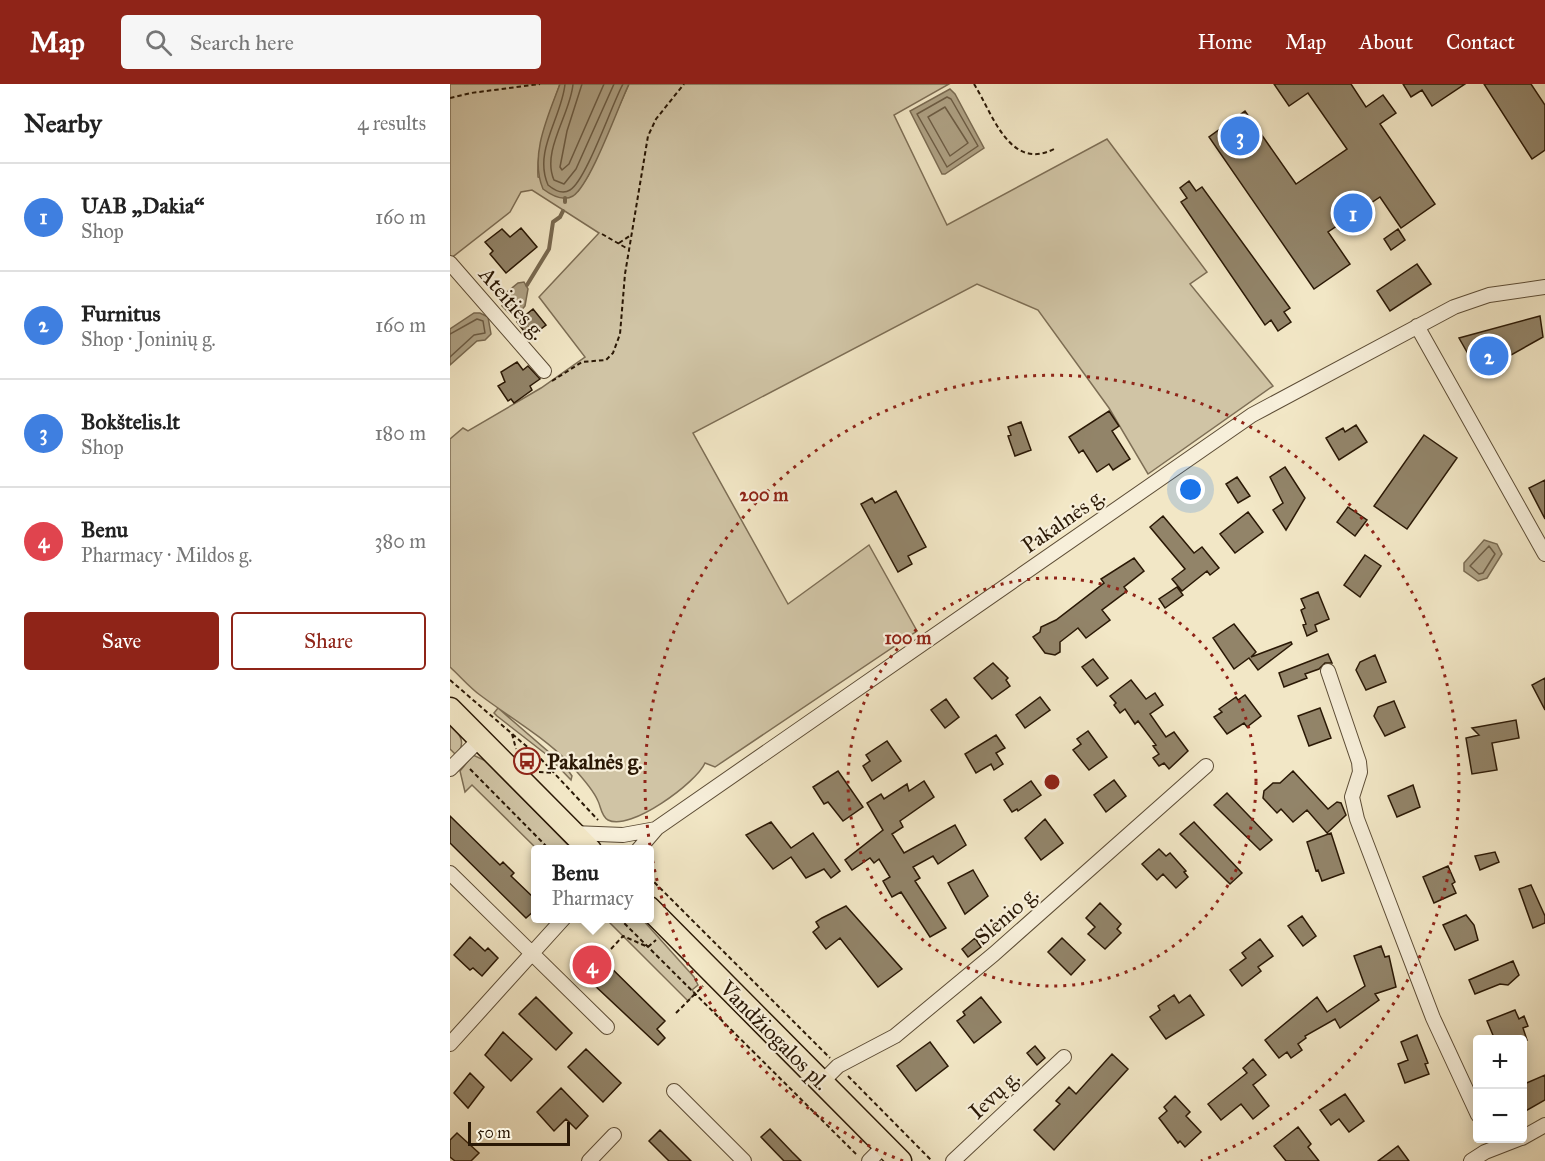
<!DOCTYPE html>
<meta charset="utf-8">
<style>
:root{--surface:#fff;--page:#f6f6f6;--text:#222;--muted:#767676;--line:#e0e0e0;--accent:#8f2418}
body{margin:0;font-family:"IM FELL Great Primer",serif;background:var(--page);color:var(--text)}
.controls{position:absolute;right:18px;bottom:18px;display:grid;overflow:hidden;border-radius:6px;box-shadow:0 3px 15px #0003}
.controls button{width:54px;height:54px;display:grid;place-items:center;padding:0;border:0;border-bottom:2px solid var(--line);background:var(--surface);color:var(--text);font:30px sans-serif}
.scale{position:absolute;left:18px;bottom:15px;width:102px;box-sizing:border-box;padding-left:6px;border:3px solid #2a1805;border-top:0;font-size:16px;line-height:21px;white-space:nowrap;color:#2a1805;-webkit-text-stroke:4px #f7efda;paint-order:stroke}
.you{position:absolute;left:741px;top:406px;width:21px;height:21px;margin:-15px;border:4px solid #fff;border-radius:50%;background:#1a73e8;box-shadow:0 0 0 9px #1a73e833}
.badge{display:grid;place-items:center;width:39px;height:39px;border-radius:50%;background:var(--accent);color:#fff;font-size:20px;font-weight:700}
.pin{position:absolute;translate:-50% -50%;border:3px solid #fff;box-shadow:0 2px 6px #0006}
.popup{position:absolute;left:81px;top:761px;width:123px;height:78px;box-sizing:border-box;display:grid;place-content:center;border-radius:6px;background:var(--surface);filter:drop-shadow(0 2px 4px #0005);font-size:20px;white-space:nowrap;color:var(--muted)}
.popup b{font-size:22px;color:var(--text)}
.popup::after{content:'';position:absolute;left:50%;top:100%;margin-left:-12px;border:12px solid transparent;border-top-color:var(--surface)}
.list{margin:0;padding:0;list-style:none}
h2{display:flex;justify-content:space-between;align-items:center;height:78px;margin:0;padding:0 24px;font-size:26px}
h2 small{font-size:20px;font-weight:400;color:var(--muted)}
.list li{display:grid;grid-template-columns:39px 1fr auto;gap:18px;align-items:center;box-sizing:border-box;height:108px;padding:0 24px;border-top:2px solid var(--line)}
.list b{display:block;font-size:22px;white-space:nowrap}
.list p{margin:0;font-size:20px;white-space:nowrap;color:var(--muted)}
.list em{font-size:20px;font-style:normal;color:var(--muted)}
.actions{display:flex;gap:12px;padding:18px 24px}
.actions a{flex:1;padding:14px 0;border:2px solid var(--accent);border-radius:6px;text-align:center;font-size:21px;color:var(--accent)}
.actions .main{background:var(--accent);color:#fff}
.icon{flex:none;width:33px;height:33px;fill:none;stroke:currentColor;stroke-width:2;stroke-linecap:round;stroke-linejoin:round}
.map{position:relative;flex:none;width:1095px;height:1077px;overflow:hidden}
header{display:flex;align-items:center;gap:36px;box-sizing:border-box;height:84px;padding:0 30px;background:var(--accent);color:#fff}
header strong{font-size:28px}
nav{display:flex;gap:33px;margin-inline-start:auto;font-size:21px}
.search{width:420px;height:54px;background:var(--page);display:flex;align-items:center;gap:15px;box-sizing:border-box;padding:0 21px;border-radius:6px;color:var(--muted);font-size:22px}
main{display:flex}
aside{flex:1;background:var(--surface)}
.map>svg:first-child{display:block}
.green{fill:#d0c4a5;stroke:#7d6e55;stroke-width:1.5}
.water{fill:#aea184;stroke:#796a51;stroke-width:1.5}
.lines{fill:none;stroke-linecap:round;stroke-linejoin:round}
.shore{stroke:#6c5c44;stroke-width:1.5}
.stream{stroke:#796a51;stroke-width:4}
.building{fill:#928469;stroke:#2a1805;stroke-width:1.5}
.minor-casing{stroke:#5c4c35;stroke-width:16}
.primary-casing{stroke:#2a1805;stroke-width:25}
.path{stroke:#2a1805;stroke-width:2;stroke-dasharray:4.5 3;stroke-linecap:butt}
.minor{stroke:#f7efda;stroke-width:14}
.primary{stroke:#f2e7c6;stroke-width:22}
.ring{fill:none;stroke:#8f2418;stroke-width:3;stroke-dasharray:3 6}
.labels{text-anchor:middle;stroke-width:4.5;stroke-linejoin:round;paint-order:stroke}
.street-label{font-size:22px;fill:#2a1805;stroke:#f7efda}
.poi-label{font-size:22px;font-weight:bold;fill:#2a1805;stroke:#f7efda;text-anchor:start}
.centre{fill:#8f2418;stroke:#f7efda;stroke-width:3}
.ring-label{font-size:18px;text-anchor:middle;font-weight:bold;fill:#8f2418;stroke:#f7efda;stroke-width:4.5;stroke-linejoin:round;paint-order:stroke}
</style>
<header>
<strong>Map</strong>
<div class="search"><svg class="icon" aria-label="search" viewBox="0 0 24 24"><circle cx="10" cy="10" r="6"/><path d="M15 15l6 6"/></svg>Search here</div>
<nav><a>Home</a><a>Map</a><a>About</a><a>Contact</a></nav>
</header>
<main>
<aside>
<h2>Nearby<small>4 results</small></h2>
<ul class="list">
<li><span class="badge" style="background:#3f7fe0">1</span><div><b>UAB „Dakia“</b><p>Shop</p></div><em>160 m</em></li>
<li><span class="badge" style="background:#3f7fe0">2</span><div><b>Furnitus</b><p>Shop · Joninių g.</p></div><em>160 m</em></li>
<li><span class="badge" style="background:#3f7fe0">3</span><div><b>Bokštelis.lt</b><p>Shop</p></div><em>180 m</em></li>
<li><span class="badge" style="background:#e0444e">4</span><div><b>Benu</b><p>Pharmacy · Mildos g.</p></div><em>380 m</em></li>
</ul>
<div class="actions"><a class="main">Save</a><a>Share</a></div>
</aside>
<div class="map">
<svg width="1095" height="1077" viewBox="0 0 1095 1077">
<rect width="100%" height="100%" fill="#f2e7c6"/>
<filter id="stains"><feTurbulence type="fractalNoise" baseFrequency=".00333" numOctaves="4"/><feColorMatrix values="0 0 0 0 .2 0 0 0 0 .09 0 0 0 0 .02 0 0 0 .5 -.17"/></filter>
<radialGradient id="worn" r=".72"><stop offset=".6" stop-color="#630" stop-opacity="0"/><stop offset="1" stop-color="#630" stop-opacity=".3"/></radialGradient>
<path class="green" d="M0,0H110C100,29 86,61 88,93L128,107L138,92L179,0H499L444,31L497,141L657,55L757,188L740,200L823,302L698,390L659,324L588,226L527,200L243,349L338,520L419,461L467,547L265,683L255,679C247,698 180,748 158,736C151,732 151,723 148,717C142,703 127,688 117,677C91,651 59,633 30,611C19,603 10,592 0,583V355L13,344L18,347L91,304L135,273L89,213L149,149L82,106L71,108L60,128L0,175Z
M48,624L115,682L122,692L121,696L97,671L47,632L44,629Z
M0,640C10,650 17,659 6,671L0,665Z
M23,671L36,677L122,765H87L22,701L15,708L10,687Z
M156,835H192L244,893L248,901L242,906L245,909L238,917Z"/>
<path class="water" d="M110,0H179C168,23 141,100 123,112C113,118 101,111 93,105C79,72 98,32 110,0Z
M500,5L505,10L534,64L495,90H492L460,27Z
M74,198L78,205L75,222L69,229L60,230L52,222L51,213L68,199Z
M24,229H30L38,233L41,250L35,256L27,257L0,281V245Z
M1034,456L1047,460L1052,470L1037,494L1028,497L1014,487V479Z"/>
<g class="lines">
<path class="shore" d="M115,0C112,33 83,67 98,101C104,106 112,111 120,106C136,97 162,20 173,0
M123,0C121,29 91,67 104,96L114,100L126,85L164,0
M132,0L117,47L110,83L112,86L119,80L154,0
M497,13L501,15L528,62L497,83L467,30Z
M495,23L518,59L500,72L478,33Z
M0,250L27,235L33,237L35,249L24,251L0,273
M1039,462L1045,470L1033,489L1029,490L1020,482Z"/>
<path class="stream" d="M115,118V114
M77,201L99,165L103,138L110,133L113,127"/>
</g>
<path class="building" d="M824,0H901L916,23L933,11L946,29L930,40L985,120L951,144L930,113L878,148L900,180L864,205L759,53L795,27L846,100L897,65L858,9L839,22Z
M953,0H1015L982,22L972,6L961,13Z
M1034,0H1081L1095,21V66L1082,75Z
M739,97L746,107L752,103L840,224L834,228L841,238L828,247L821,236L815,241L731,118L737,114L730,104Z
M71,144L87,163L56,189L40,170L43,167L35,158L52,145L60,153Z
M948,145L955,156L941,166L934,155Z
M967,180L981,200L940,227L927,207Z
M83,225L96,241L79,254L67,238Z
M1090,232L1093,253L1029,289L1009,254Z
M67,278L73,286L78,282L90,295L80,302L82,306L64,319L61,315L58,317L48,302L55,298L51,288Z
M659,327L669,342L662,347L680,375L663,386L659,380L647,388L633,366L629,369L619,353Z
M571,338L581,366L565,372L558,352L561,351L558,343Z
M906,341L917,358L889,376L876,354L893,344L895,348Z
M974,351L1007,374L957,445L924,422Z
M835,383L855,414L836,446L823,426L833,419L820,393Z
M787,393L800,412L788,419L776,400Z
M1095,396V435L1079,404Z
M446,407L476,463L458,472L462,480L448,488L411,420L422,414L425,419Z
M898,423L917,436L905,452L887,438Z
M798,428L813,448L785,469L770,450Z
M713,432L744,469L752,463L769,484L760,491L757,487L732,507L722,495L735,485L700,443Z
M915,471L931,482L910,513L894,501Z
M684,474L694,487L674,503L677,507L652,526L660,536L636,554L628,544L610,558V568L605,571L595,569L583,553L590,548L591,543L606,536L654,499L651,495Z
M727,503L733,511L715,524L709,515Z
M868,508L879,535L865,541L867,547L857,552L853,541L856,540L851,526L855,524L851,515Z
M784,540L806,568L801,573L841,558L842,560L808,586L799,574L784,585L763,554Z
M878,570L882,579H875L869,585L855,590L857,594L834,603L829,589Z
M925,571L936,598L916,606L906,586L910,578Z
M643,575L658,594L647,602L632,583Z
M543,579L558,594L556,596L560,602L542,615L524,594Z
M1095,594V626L1082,601Z
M681,596L696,615L705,609L713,621L700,630L716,653L724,648L738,667L719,685L714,679L709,682L703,674L709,670L703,662L706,661L688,637L685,640L675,625L670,629L664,621L666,619L660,612Z
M795,611L811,632L797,643L794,639L777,650L764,633L772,628L769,625L786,613L788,616Z
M590,613L600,626L575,644L566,631Z
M496,615L509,633L495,644L481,626Z
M944,617L955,643L935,652L924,632L928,623Z
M870,624L881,654L859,662L848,632Z
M1066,636L1069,654L1042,659L1047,686L1022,690L1016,654L1029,651L1022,644Z
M638,647L657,673L639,686L623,666L631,660L627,655Z
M546,651L555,664L546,669L553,680L544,686L541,680L526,689L515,670Z
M437,657L451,677L422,697L413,682L420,677L416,671Z
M388,687L413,723L393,737L378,718L374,720L363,703Z
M843,687L878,725L887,718L891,719L896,731L877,749L857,726L843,738L831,725L827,729L813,714L814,707L823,699H830Z
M664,696L676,712L656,728L644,711Z
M474,697L484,713L450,737L453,743L442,750L454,769L505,741L516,761L488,780L483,772L463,783L470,794L465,797L496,844L480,853L451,808L442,813L433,797L440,793L429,775L424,779L420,774L402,786L395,776L433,746L417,719L431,710L434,715L457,700L459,707Z
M581,697L591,711L568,727L567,725L562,728L554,716Z
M963,701L970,723L947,733L938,712Z
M777,709L822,756L810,766L764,721Z
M0,732L50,781L53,778L64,789L61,792L85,815V826L76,834L0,759Z
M595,735L613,759L591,776L575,754Z
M321,738L341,764L363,749L390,787L381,794L374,785L356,794L341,773L323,785L296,751Z
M744,738L792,789L780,800L730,750Z
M881,749L894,789L872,797L868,786L866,787L857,758Z
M709,765L716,772L720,769L736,787L734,788L738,793L726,804L713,790L707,796L692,780Z
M1045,768L1049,778L1030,786L1025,772Z
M998,782L1005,798L1002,800L1006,809L984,819L973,793Z
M523,786L538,812L515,830L498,799Z
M1081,801L1095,832V839L1083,844L1069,805Z
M650,819L671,840L667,845L671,849L655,865L638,850L645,843L636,834Z
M396,822L452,885L428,903L390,854L376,865L363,848L369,843L366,838L372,834Z
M1016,831L1024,841L1028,856L1005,866L993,841Z
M852,832L866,852L853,862L838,842Z
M20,853L35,867L38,864L48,874L32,892L23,884L20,886L4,871Z
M525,854L531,863L518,873L512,865Z
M612,854L635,876L621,891L598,868Z
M810,855L823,872L808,883L811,887L792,902L780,886L796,874L792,869Z
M931,862L935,873L939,872L946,903L925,910L929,916L890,944L885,935L855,952L856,954L848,960L852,966L841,974L837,968L829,974L815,956L867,913L877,928L915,902L904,872Z
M143,866L215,937L207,945L215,954L208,961L125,883Z
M1063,877L1069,891L1058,901L1050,900L1025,910L1019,896Z
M724,911L729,919L740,911L754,931L716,955L700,933L710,926L708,922Z
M86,913L122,949L106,966L69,930Z
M531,913L551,938L524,959L507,937L515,931L513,928Z
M1065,926L1069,935L1074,932L1078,942L1073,944L1077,956H1045L1037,937Z
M53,948L82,975L61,997L35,971Z
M967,951L978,979L975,980L979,990L955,999L948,980L958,976L951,958Z
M480,958L498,982L466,1007L447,982Z
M585,962L595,974L587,981L577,969Z
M136,965L171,999L153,1018L118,983Z
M662,970L678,985L604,1066L584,1046L610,1020L606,1017L619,1003L626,1010Z
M803,975L816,991L803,1001L819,1022L803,1035L791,1020L771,1036L758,1020L797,989L793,984Z
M20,989L34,1003L18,1024L4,1009Z
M1095,991V1016L1072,1029V1001Z
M111,1004L138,1032L126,1045L116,1035L104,1047L87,1028Z
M895,1010L914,1037L899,1048L889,1035L881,1041L870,1026Z
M725,1012L740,1028L736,1032L751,1048L735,1063L730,1057L728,1059L709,1034L717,1027L714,1023Z
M848,1043L861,1060L858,1063L869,1077H836L824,1062Z
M320,1045L342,1068L351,1077H334L311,1053Z
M210,1046L241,1077H219L199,1057Z
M7,1049L29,1069L21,1077H5L0,1073V1056Z
M948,1062L959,1077H928Z"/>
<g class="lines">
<defs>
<path id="minor" d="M0,179L94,287
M967,242L1095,470
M878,587L909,678L910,688L902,713L907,735L983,934L1028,1031
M0,685L30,655
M123,749L173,751L206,745
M188,766L207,744L802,331L1004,223L1039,211L1095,203
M0,789L157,943
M0,960L114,834
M372,998L388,982L445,952L544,870L756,682
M224,1007L294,1077
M1072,1054L1095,1041
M139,1077L164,1051
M419,1077L435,1061
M503,1077L614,973
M1021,1077L1035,1068L1071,1054"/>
<path id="primary" d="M0,625L140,766
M199,824L450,1077"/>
</defs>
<use href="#minor" class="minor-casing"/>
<use href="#primary" class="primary-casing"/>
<path class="path" d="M524,0C542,28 559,88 604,65
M0,14L21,9L90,0
M152,150L178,165
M169,159L181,151
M102,297L132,278L156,276L163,269L170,250L175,190L198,52L206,35L234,0
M0,596L90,674L148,736
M62,650L66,665
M20,685L100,766
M89,688L104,689
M199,793L380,974
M169,834L407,1071
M161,865L173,852L198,863L206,856
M226,929L253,902
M398,992L482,1077"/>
<use href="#minor" class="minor"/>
<use href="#primary" class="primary"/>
</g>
<g class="ring">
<circle cx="602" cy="698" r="204"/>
<path d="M453 1077A407 407 0 1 1 751 1077"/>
</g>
<defs>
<symbol id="bus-ring" viewBox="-11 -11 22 22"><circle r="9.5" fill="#f7efda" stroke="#8f2418" stroke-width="1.5"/><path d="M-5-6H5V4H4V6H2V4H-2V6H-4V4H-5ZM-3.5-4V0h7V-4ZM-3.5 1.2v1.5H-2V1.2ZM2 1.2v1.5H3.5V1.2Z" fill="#8f2418"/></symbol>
</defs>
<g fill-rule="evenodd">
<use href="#bus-ring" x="62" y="662" width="30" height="30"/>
</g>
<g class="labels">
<g class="street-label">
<text transform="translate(63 219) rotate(49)" y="8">Ateities g.</text>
<text transform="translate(613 436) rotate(-35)" y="8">Pakalnės g.</text>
<text transform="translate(556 831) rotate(-41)" y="8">Slėnio g.</text>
<text transform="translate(325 951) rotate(45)" y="8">Vandžiogalos pl.</text>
<text transform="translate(544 1010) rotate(-43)" y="8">Ievų g.</text>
</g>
<g class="poi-label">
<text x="97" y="685">Pakalnės g.</text>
</g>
</g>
<circle cx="602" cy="698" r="9" class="centre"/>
<g class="ring-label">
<text x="314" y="417">200 m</text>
<text x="458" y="560">100 m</text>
</g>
<rect width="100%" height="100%" filter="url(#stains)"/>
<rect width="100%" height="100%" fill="url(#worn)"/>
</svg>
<div class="controls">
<button>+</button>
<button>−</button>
</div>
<div class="scale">50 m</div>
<div class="you"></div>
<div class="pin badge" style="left:903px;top:129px;background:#3f7fe0">1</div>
<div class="pin badge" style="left:1039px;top:272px;background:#3f7fe0">2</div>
<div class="pin badge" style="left:790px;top:52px;background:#3f7fe0">3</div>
<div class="pin badge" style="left:142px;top:881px;background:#e0444e">4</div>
<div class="popup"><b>Benu</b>Pharmacy</div>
</div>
</main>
